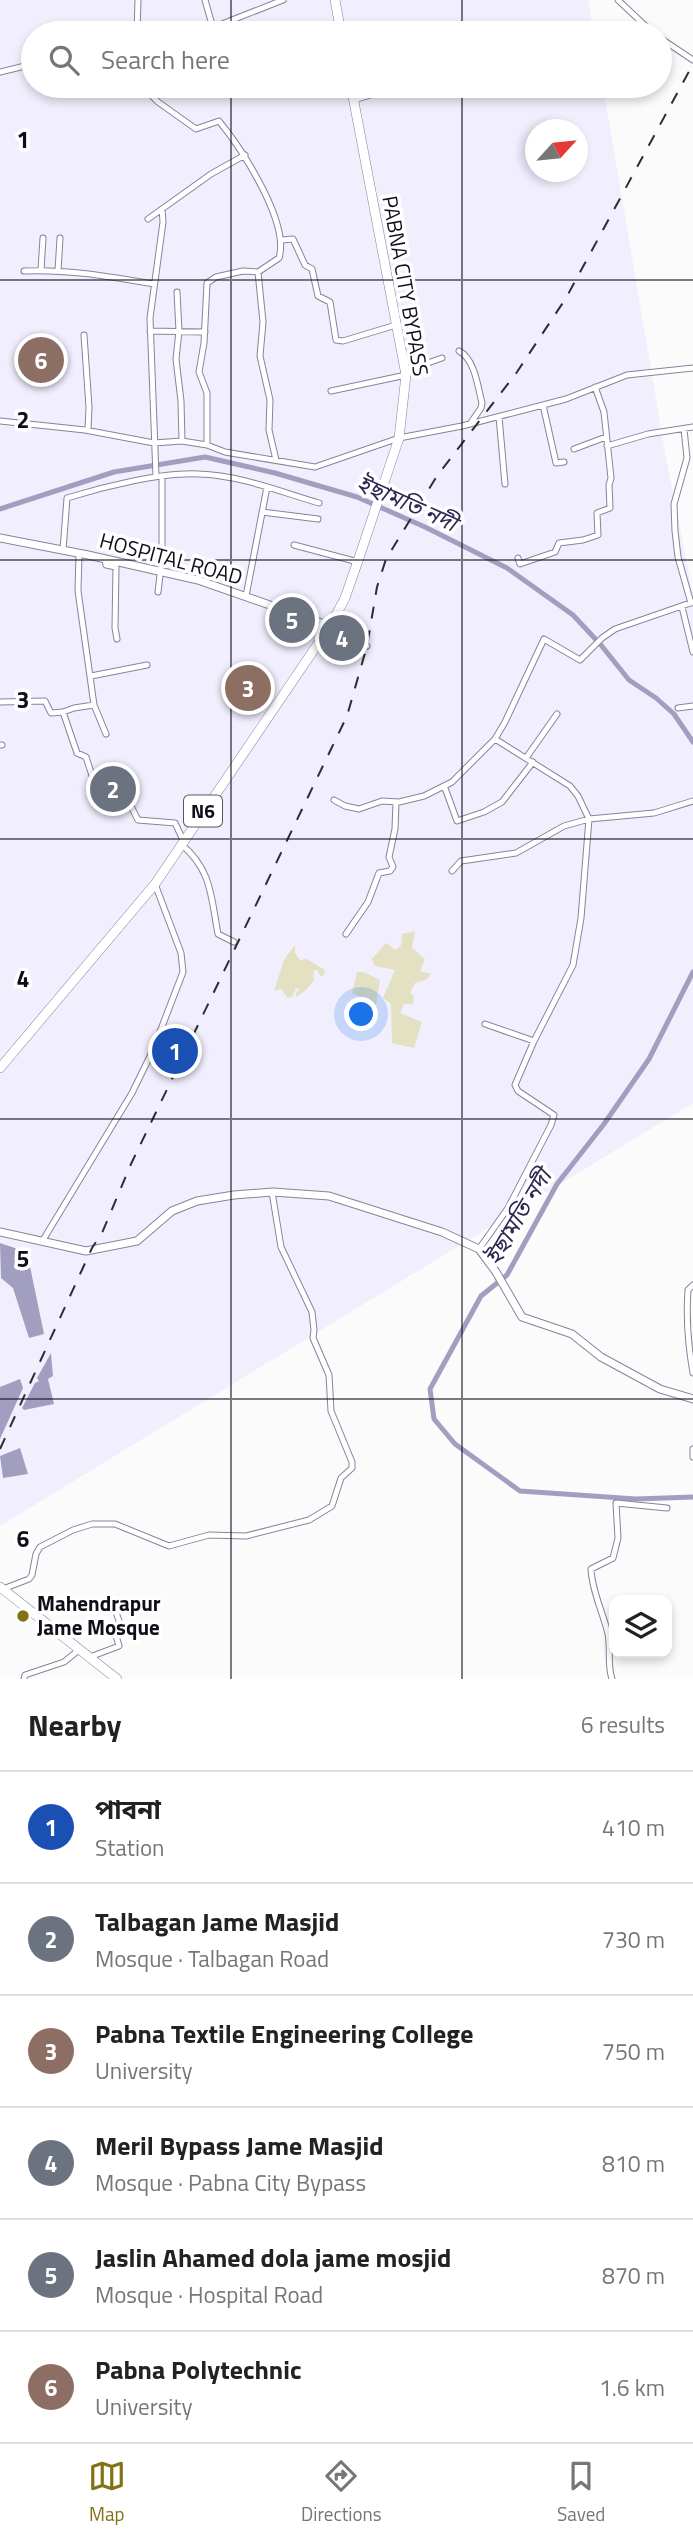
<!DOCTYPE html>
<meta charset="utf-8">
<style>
:root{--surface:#fff;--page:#f2f2f2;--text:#222;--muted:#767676;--line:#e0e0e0;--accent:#807314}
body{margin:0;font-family:"Titillium Web","Noto Sans Bengali",sans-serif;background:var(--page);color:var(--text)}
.controls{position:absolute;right:21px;bottom:21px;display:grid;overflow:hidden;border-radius:14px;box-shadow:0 4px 10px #0003}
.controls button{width:63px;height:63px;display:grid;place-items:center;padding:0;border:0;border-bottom:2px solid var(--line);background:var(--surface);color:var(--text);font:35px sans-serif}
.compass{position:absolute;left:525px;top:119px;width:63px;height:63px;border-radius:50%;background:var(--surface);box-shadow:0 4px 10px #0003;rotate:63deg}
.you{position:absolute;left:362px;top:1015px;width:24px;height:24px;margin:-18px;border:5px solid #fff;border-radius:50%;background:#1a73e8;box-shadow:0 0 0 10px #1a73e833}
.badge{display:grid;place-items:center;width:46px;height:46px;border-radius:50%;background:var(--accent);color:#fff;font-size:23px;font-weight:700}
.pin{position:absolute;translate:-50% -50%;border:4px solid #fff;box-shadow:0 2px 7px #0006}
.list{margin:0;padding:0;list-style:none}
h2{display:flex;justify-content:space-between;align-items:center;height:91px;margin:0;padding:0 28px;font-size:30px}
h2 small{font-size:23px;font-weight:400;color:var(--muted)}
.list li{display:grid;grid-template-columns:46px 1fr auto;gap:21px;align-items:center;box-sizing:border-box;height:112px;padding:0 28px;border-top:2px solid var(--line)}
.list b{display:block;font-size:26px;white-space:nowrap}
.list p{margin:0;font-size:23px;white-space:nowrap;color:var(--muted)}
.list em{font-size:23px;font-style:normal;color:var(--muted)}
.icon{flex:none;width:38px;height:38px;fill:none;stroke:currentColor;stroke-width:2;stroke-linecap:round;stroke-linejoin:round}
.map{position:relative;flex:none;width:693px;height:1679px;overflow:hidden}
.search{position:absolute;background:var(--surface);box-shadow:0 4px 10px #0003;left:21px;right:21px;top:21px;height:77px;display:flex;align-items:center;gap:18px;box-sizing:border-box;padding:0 24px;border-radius:38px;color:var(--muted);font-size:26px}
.sheet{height:763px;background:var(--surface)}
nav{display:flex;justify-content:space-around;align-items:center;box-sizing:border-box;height:98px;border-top:2px solid var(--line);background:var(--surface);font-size:19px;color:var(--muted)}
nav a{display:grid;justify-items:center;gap:4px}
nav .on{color:var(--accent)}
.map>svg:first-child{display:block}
.built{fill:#f1effe;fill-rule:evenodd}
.green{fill:#e4e0c2}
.water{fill:#a29ebf}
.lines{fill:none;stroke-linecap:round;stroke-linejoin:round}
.river{stroke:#a29ebf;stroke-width:5}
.minor-casing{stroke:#87839e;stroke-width:7}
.major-casing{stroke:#87839e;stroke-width:9}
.highway-casing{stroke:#87839e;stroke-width:10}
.minor{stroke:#fff;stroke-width:5}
.major{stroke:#fff;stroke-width:7}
.highway{stroke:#fff;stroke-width:9}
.rail{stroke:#2e2c35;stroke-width:2;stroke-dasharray:12 12;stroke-linecap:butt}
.grid{fill:none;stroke:#100e18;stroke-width:2;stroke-opacity:0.55}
.poi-dot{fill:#807314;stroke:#fff;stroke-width:2.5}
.labels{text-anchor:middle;stroke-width:7;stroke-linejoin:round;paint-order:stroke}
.shield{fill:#fff;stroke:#58565d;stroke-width:2}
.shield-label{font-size:19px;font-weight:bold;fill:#100e18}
.street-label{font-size:21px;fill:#100e18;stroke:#fff}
.poi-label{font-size:21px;font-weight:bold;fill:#100e18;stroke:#fff;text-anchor:start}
.water-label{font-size:23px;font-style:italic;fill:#302652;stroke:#fff}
.grid-label{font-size:23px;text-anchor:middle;font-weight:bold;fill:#100e18;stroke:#fff;stroke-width:7;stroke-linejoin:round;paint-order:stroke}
</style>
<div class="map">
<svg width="693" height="1679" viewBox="0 0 693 1679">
<rect width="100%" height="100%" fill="#fbfbfb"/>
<path class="built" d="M0,0H588L594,33H33V86H603L665,452L693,595V1103L0,1526ZM536,130H578V172H536Z"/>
<path class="green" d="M415,931L412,948L425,959L420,971L431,974L426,980L415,983L410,993L414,996L413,1004H404L400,1013L422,1022L414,1048L392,1043L391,1004L383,998L395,970L375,966L372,959L386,943L396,950L401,945L402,934Z
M295,945V953L300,960L307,959L325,970L324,974L321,977L317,970H314L313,978L315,979L306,990L296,997V993L300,989L296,988L293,996L288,998L281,989L274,991L284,960Z
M357,972H363L380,980L373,1022L356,1020L360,997L352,993Z"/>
<path class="water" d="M0,1243L27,1252L44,1334L29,1338L13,1288L1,1278Z
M51,1353L53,1376L48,1379L54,1404L24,1410L22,1408L35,1383L39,1381L37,1378Z
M20,1379L23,1388L0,1439V1387Z
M20,1448L28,1474L3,1478L0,1456Z"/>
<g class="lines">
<path class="river" d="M0,509L114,472L205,457L275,473L357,497L425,527L507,568L573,615L601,645L629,680L656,698L674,714L693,742
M693,972L649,1059L604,1124L557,1184L507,1275L481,1296L430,1389L434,1419L455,1444L520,1491L636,1499L693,1497"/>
<defs>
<path id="minor" d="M205,0L213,28
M618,0L653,33
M137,33L138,0
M199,33L283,0
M660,38L693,60
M0,72L33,64
M142,86L158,102L196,129L219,121C242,149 290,223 279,258L258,272L243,271L216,277L207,283L204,343L199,372L207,393V445
M354,100L399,86
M148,219L211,174L245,155
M282,240L293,239L305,265L312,269L318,296L330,302L336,340L343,341L396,325
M41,270L43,238
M24,271C69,269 111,277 154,284
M58,271L60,238
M258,272L263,322L260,356L270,400L269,430L276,460
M177,292L179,331L176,359L181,401L182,441
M150,331L205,332
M84,335L89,407L88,430
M459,351C475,359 478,388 482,403L481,408L470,424
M405,371L442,358
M331,391L406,375
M543,405L556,463L564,462
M499,417L505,484
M0,421L85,430L154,443L182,441L207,445L225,452L315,467L399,438L462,426L566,399L627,375L693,368
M684,429L687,458L674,504L675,531L678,557L691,603
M607,446L648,434L693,427
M574,449L606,437
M156,477L150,318L163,222L162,209
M262,512L318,519
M294,545L358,562
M63,550L67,498C102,487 162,472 199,474C239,475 281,492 319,503
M79,554L78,591L94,705L74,708L63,712L77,753L86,757L96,788L118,781L138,820L175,823L183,840
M518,558L520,564L555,552L559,543L583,540L598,535L597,513L610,508L609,485L611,478L604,412L595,387
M105,559L106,565L116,567L115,628L117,639
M158,592L162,558V477
M246,596L267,487
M682,607L693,652
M330,626L367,646
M91,676L147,665
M0,702L45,701L51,713L63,712
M94,705L106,734
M678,708L693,706
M0,745H2
M526,758L557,714
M445,788L457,821L484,812L502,802L533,762
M334,800L345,806L359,809L382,801L399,802L424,796L452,782L495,739L505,722L544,639L580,660L602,638L615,629L693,602
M181,844C212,870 211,897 218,934L234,942
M452,871L461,861L516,853L564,826L589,819L654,813L693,801
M346,934L368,902L379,873L390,871L393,867L389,857L395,829L396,802
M485,1024L534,1041
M43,1240L132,1093L153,1050L183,972L181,953L155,884
M479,1249L508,1208L551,1125L554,1115L518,1091L515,1085L534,1041L573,965L581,918L589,819L578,796L570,786L495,739
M693,1285L688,1290C686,1318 688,1345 693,1373
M693,1449V1457
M3,1589L29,1579L32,1575L36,1554L40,1547L73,1530L92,1524H115L169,1546L209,1535L246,1536L309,1520L332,1506L341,1478L352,1468V1462L331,1411L329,1375L313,1338L314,1330L312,1312L281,1247L272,1192
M90,1657L119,1646L115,1632L121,1627L117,1615
M24,1679L25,1675L64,1662L80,1649
M612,1679C607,1664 611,1650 608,1634C603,1612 592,1592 591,1569L613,1558L618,1538L616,1503L667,1508"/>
<path id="major" d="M0,538L88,555L198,580L330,626
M0,1232L86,1251L137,1241L172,1211L197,1201L234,1195L273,1192L329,1196L442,1232L479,1249L496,1272L522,1317L572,1334L601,1357L660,1389L693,1399"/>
<path id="highway" d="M335,0L341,33
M0,1068L155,884L330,626L345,598L360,555L399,438L406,375L351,86
M0,1587L117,1679"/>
</defs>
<use href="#minor" class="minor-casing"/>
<use href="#major" class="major-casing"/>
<use href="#highway" class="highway-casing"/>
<use href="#minor" class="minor"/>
<use href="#major" class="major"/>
<use href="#highway" class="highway"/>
<path class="rail" d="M0,1449L92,1248L102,1233L131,1164L347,716L367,646L377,587L386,559L437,476L517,372L566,298L693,64"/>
</g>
<path class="grid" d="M231,0V33M462,0V33M231,86V1679M462,86V1679M0,280H693M0,560H693M0,839H693M0,1119H693M0,1399H693"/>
<circle class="poi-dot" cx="23" cy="1616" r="7"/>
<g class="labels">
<rect class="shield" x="184" y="795.5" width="38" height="31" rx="5"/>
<g class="shield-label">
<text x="203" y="818">N6</text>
</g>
<g class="street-label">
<text transform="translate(405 286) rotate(80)" y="7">PABNA CITY BYPASS</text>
<text transform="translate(171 559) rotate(15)" y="7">HOSPITAL ROAD</text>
</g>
<g class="poi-label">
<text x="37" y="1611">Mahendrapur<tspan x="37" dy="24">Jame Mosque</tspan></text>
</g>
<g class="water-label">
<text transform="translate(407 503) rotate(24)" y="8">ইছামতি নদী</text>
<text transform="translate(518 1217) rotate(-59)" y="8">ইছামতি নদী</text>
</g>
</g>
<g class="grid-label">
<text x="23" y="148">1</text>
<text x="23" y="428">2</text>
<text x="23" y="708">3</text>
<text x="23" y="987">4</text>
<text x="23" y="1267">5</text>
<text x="23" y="1547">6</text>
</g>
</svg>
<div class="controls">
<button><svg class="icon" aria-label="layers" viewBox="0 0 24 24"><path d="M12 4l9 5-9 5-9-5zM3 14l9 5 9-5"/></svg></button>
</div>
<svg class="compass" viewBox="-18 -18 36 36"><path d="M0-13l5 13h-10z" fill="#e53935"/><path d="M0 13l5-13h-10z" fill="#767676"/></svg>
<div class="you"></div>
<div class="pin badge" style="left:175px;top:1051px;background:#1a4fb4">1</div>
<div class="pin badge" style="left:113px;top:789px;background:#6b7280">2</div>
<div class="pin badge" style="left:248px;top:688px;background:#8d6e63">3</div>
<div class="pin badge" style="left:342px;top:638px;background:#6b7280">4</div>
<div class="pin badge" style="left:292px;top:620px;background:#6b7280">5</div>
<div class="pin badge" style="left:41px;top:360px;background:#8d6e63">6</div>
<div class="search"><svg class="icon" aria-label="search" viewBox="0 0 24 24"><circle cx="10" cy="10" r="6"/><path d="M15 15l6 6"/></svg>Search here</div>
</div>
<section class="sheet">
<h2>Nearby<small>6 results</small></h2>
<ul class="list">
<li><span class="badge" style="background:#1a4fb4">1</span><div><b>পাবনা</b><p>Station</p></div><em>410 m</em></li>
<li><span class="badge" style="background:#6b7280">2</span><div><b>Talbagan Jame Masjid</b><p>Mosque · Talbagan Road</p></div><em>730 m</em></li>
<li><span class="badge" style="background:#8d6e63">3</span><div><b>Pabna Textile Engineering College</b><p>University</p></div><em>750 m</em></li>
<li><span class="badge" style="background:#6b7280">4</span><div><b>Meril Bypass Jame Masjid</b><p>Mosque · Pabna City Bypass</p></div><em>810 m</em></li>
<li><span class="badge" style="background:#6b7280">5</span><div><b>Jaslin Ahamed dola jame mosjid</b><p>Mosque · Hospital Road</p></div><em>870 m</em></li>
<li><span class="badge" style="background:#8d6e63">6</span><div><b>Pabna Polytechnic</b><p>University</p></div><em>1.6 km</em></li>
</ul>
</section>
<nav>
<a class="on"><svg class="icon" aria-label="map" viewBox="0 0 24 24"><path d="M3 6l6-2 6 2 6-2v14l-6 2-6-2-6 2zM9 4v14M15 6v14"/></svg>Map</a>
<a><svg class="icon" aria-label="directions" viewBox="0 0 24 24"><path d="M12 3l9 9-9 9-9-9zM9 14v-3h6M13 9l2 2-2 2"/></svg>Directions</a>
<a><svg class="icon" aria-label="saved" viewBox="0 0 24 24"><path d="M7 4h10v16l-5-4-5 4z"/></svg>Saved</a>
</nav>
